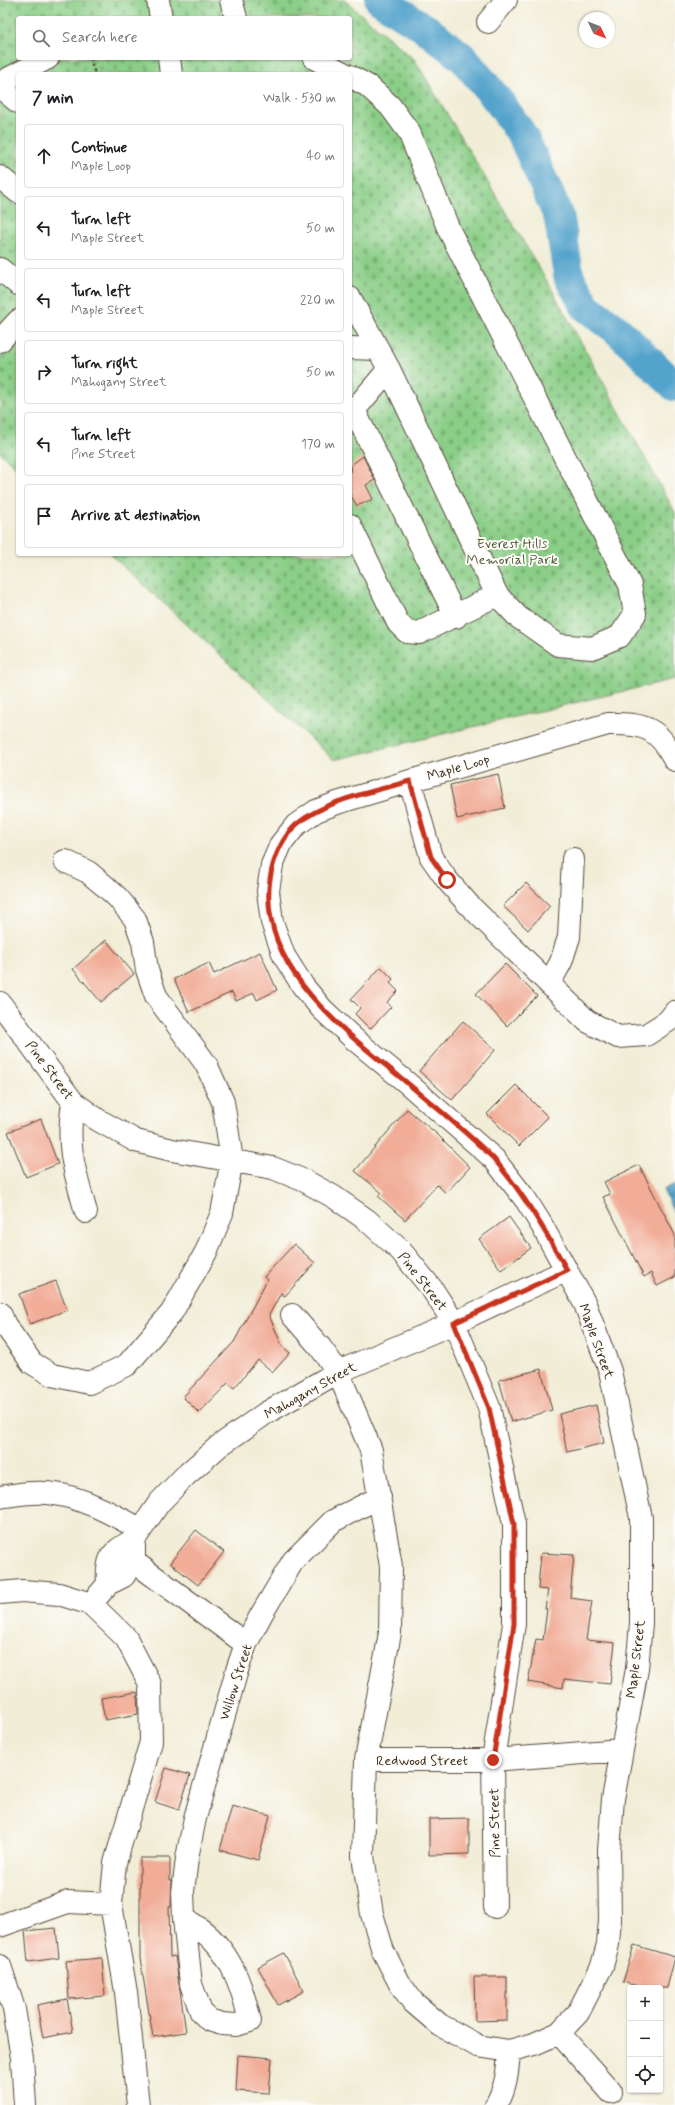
<!DOCTYPE html>
<meta charset="utf-8">
<style>
:root{--surface:#fff;--page:#f6f6f6;--text:#202124;--muted:#757577;--line:#e0e0e0}
body{margin:0;font-family:Mynerve,sans-serif;background:var(--page);color:var(--text)}
.controls{position:absolute;right:12px;bottom:12px;display:grid;overflow:hidden;border-radius:4px;box-shadow:0 1px 3px #0004}
.controls button{width:36px;height:36px;display:grid;place-items:center;padding:0;border:0;border-bottom:1px solid var(--line);background:var(--surface);color:var(--text);font:20px sans-serif}
.compass{position:absolute;left:579px;top:12px;width:36px;height:36px;border-radius:50%;background:var(--surface);box-shadow:0 1px 3px #0004;rotate:133deg}
.stop{position:absolute;width:12px;height:12px;margin:-9px;border:3px solid #c8321e;border-radius:50%;background:#fff}
.stop.end{background:#c8321e;border-color:#fff;box-shadow:0 1px 4px #0008}
.list{margin:0;padding:0;list-style:none}
h2{display:flex;justify-content:space-between;align-items:center;height:52px;margin:0;padding:0 16px;font-size:17px}
h2 small{font-size:13px;font-weight:400;color:var(--muted)}
.list li{display:grid;grid-template-columns:26px 1fr auto;gap:12px;align-items:center;box-sizing:border-box;height:64px;margin:0 8px 8px;padding:0 8px;border:1px solid var(--line);border-radius:4px}
.list b{display:block;font-size:15px;white-space:nowrap}
.list p{margin:0;font-size:13px;white-space:nowrap;color:var(--muted)}
.list em{font-size:13px;font-style:normal;color:var(--muted)}
.icon{flex:none;width:22px;height:22px;fill:none;stroke:currentColor;stroke-width:2;stroke-linecap:round;stroke-linejoin:round}
.map{position:relative;flex:none;width:675px;height:2105px;overflow:hidden}
.search{position:absolute;background:var(--surface);box-shadow:0 1px 3px #0004;left:16px;top:16px;width:336px;height:44px;display:flex;align-items:center;gap:10px;box-sizing:border-box;padding:0 14px;border-radius:4px;color:var(--muted);font-size:15px}
.panel{position:absolute;background:var(--surface);box-shadow:0 1px 3px #0004;left:16px;top:72px;width:336px;height:484px;border-radius:4px}
.map>svg:first-child{display:block}
.cemetery{fill:url(#cemetery-stones);stroke:#627c52;fill-rule:evenodd}
.water{fill:url(#water-waves);stroke:#466675}
.lines{fill:none;stroke-linecap:round;stroke-linejoin:round}
.river{stroke:#52a3cc;stroke-width:31}
.building{fill:#f1ad98}
.minor-casing{stroke:#56473a;stroke-width:24}
.path{stroke:#56473a;stroke-width:2.5;stroke-dasharray:3 3;stroke-linecap:butt}
.minor{stroke:#fff;stroke-width:22}
.route{stroke:#c8321e;stroke-width:5}
.labels{text-anchor:middle;stroke-width:4;stroke-linejoin:round;paint-order:stroke}
.park-label{font-size:14px;fill:#535b3e;stroke:#fdfcf7}
.street-label{font-size:14px;fill:#3b2a1e;stroke:#fdfcf7}
</style>
<div class="map">
<svg width="675" height="2105" viewBox="0 0 675 2105">
<defs>
<pattern id="cemetery-stones" width="16" height="16" patternUnits="userSpaceOnUse"><rect width="16" height="16" fill="#8ace87"/><path d="M2 7V4a2 2 0 0 1 4 0v3zM10 15v-3a2 2 0 0 1 4 0v3z" fill="#78b174"/></pattern>
<pattern id="water-waves" width="16" height="10" patternUnits="userSpaceOnUse"><rect width="16" height="10" fill="#52a3cc"/><path d="M0 5q4-4 8 0t8 0" fill="none" stroke="#4585a5"/></pattern>
</defs>
<rect width="100%" height="100%" fill="#fdfcf7"/>
<filter id="ink" filterUnits="userSpaceOnUse"><feTurbulence type="fractalNoise" baseFrequency=".025" numOctaves="2"/><feDisplacementMap in="SourceGraphic" scale="8" xChannelSelector="R" yChannelSelector="G"/><feConvolveMatrix kernelMatrix="1 2 1 2 8 2 1 2 1" color-interpolation-filters="sRGB"/></filter>
<filter id="wash" filterUnits="userSpaceOnUse"><feTurbulence type="fractalNoise" baseFrequency=".012" numOctaves="4" result="noise"/><feDisplacementMap in="SourceGraphic" scale="16" xChannelSelector="R" yChannelSelector="G"/><feGaussianBlur stdDeviation="0.9" result="paint"/><feColorMatrix in="noise" values="0 0 0 0 0 0 0 0 0 0 0 0 0 0 0 0 0 1.4 0 .05"/><feComposite in="paint" operator="in"/></filter>
<g filter="url(#wash)">
<rect width="100%" height="100%" fill="#f1edd7"/>
<path class="cemetery" d="M0,0H344L415,60L551,288L675,512V679L334,760L110,554H350V74H18V469L0,453ZM18,18H350V58H18Z"/>
<path class="water" d="M675,1184V1214L663,1190Z"/>
<g class="lines">
<path class="river" d="M380,0L426,29L463,58L500,103L523,136L559,217L569,277L586,307L616,329L675,386"/>
</g>
<g id="blocks">
<path class="building" d="M363,456L375,480L366,485L373,499L357,506L350,494V473L351,465Z
M498,774L505,808L457,819L450,785Z
M526,883L550,906L528,930L503,906Z
M106,940L134,974L101,1002L73,969Z
M260,952L277,990L257,1000L254,993L236,1001L232,992L189,1012L174,979L209,963L214,974Z
M505,964L537,996L507,1026L476,994Z
M381,967L393,979L390,983L398,991L387,1002L391,1007L370,1029L355,1014L360,1008L351,999Z
M463,1021L495,1050L452,1100L419,1071Z
M516,1085L548,1117L519,1146L487,1114Z
M407,1109L438,1135L470,1167L446,1193L437,1185L405,1220L378,1196L381,1192L355,1171Z
M41,1119L58,1164L26,1177L8,1132Z
M639,1165L675,1235V1277L657,1286L651,1273L644,1277L603,1197L610,1194L604,1182Z
M509,1217L531,1248L501,1270L479,1239Z
M294,1244L315,1263L285,1296L281,1293L269,1315L282,1346L290,1353L273,1372L258,1360L234,1388L228,1383L199,1413L183,1397L234,1342L267,1280L264,1277Z
M56,1281L67,1310L30,1324L19,1294Z
M541,1369L552,1410L511,1422L499,1380Z
M596,1405L604,1443L567,1452L559,1414Z
M196,1530L224,1552L198,1585L170,1563Z
M541,1553L574,1555L570,1598L592,1601L586,1640L615,1643L610,1684L564,1679L563,1688L528,1682L536,1639L543,1640L547,1609H545L548,1590L538,1589Z
M137,1692L138,1714L105,1720L101,1698Z
M166,1768L190,1775L179,1810L155,1802Z
M232,1806L270,1816L258,1860L220,1850Z
M469,1818V1854L429,1855V1819Z
M140,1858H170V1880H172L171,1907H169L170,1957L175,1956L186,2032L153,2037L140,1958Z
M56,1928L59,1958L28,1962L25,1931Z
M634,1945L675,1957L667,1988H644L623,1982Z
M284,1953L304,1991L278,2005L258,1967Z
M102,1958L105,1996L69,1999L66,1961Z
M474,1977H507V2020L475,2021Z
M67,1999L73,2032L43,2038L37,2005Z
M238,2055L272,2058L269,2093L236,2091Z"/>
</g>
</g>
<g filter="url(#ink)">
<use href="#blocks" fill-opacity="0" stroke="#56473a" stroke-width="1"/>
<g class="lines">
<defs>
<path id="minor" d="M158,0L161,18
M231,0L236,18
M488,22L506,0
M169,58L171,74
M314,58L345,74
M350,76L368,86L390,106L409,132L449,230L630,585L635,614L620,636L592,648L558,645L518,617L497,595L389,369L350,298
M0,83L48,58
M0,87L18,102
M0,177L18,192
M0,269L18,284
M0,341L18,321
M350,348L378,349
M350,407L354,410L456,617
M350,415L389,369
M350,525L398,623L407,632L419,633L497,595
M675,760C658,727 643,723 608,724L410,781L431,857L447,880L469,905L587,1021L618,1037L646,1035L668,1021L675,1012
M549,984L561,962L569,937L573,859
M0,1003L73,1102L98,1120L136,1141L172,1150L273,1168L305,1181L334,1197L367,1220L401,1251L432,1289L454,1323L489,1407L514,1524V1624L493,1760L495,1907
M73,1102C66,1146 74,1170 86,1212
M0,1313L5,1325L32,1363L52,1375L89,1383L127,1365L172,1312L206,1252L222,1213L232,1160L223,1102L206,1064L156,996L147,970L143,942L135,919L118,898L106,887L88,872L65,861
M292,1315L320,1347L338,1372L371,1450L391,1566L390,1633L366,1760L363,1856L372,1914L383,1951L400,1984L413,2002L440,2025L478,2046L509,2051L534,2044L559,2033L578,2013L602,1966L608,1944L610,1920L609,1850L613,1799L637,1669L641,1623V1518L610,1371L585,1304L541,1224L526,1200L494,1159L406,1082L354,1039L322,1009L303,986L284,956L272,922L268,891L272,865L281,844L296,825L316,811L337,803L410,781
M0,1497C18,1494 37,1491 55,1494C84,1498 114,1515 140,1529
M133,1561L246,1644
M108,1584C106,1559 111,1551 134,1540
M0,1593L22,1591L59,1594L91,1604L126,1638L150,1684L151,1742L115,1863L111,1904L126,1992L138,2105
M91,1604L108,1584L124,1576L134,1557V1540L159,1503L185,1476L219,1446L266,1413L338,1372L454,1323L567,1270
M366,1760H493L621,1750
M184,1919C226,1941 240,1977 250,2021L236,2025L222,2024L209,2020L201,2012L191,1984L184,1919L183,1892L187,1858L195,1818L237,1670L246,1644L261,1615L293,1561L333,1521L380,1497
M0,1926L68,1902L111,1904
M0,1966L14,2009L22,2058L25,2105
M559,2033L611,2092
M496,2105C506,2088 508,2070 509,2051"/>
</defs>
<use href="#minor" class="minor-casing"/>
<path class="path" d="M90,58L95,74"/>
<use href="#minor" class="minor"/>
</g>
</g>
<g class="lines" filter="url(#ink)">
<path class="route" d="M447,880L431,857L410,781C373,792 328,799 297,824C282,837 273,859 270,879C257,968 346,1032 406,1082C435,1106 465,1131 492,1157C499,1164 504,1172 510,1179C532,1208 549,1238 567,1270L454,1323L489,1408L514,1524V1624L493,1760"/>
</g>
<g class="labels">
<g class="park-label">
<text x="512" y="548">Everest Hills<tspan x="512" dy="16">Memorial Park</tspan></text>
</g>
<g class="street-label">
<text transform="translate(458 767) rotate(-16)" y="5">Maple Loop</text>
<text transform="translate(50 1070) rotate(53)" y="5">Pine Street</text>
<text transform="translate(423 1281) rotate(52)" y="5">Pine Street</text>
<text transform="translate(597 1341) rotate(70)" y="5">Maple Street</text>
<text transform="translate(310 1390) rotate(-29)" y="5">Mahogany Street</text>
<text transform="translate(635 1659) rotate(-83)" y="5">Maple Street</text>
<text transform="translate(235 1682) rotate(-72)" y="5">Willow Street</text>
<text x="422" y="1765">Redwood Street</text>
<text transform="translate(494 1823) rotate(-91)" y="5">Pine Street</text>
</g>
</g>
</svg>
<div class="controls">
<button>+</button>
<button>−</button>
<button><svg class="icon" aria-label="locate" viewBox="0 0 24 24"><circle cx="12" cy="12" r="6"/><path d="M12 2v4M12 18v4M2 12h4M18 12h4"/></svg></button>
</div>
<svg class="compass" viewBox="-18 -18 36 36"><path d="M0-13l5 13h-10z" fill="#e53935"/><path d="M0 13l5-13h-10z" fill="#757577"/></svg>
<div class="stop" style="left:447px;top:880px"></div>
<div class="stop end" style="left:493px;top:1760px"></div>
<div class="search"><svg class="icon" aria-label="search" viewBox="0 0 24 24"><circle cx="10" cy="10" r="6"/><path d="M15 15l6 6"/></svg>Search here</div>
<section class="panel">
<h2>7 min<small>Walk · 530 m</small></h2>
<ul class="list">
<li><svg class="icon" aria-label="ahead" viewBox="0 0 24 24"><path d="M12 20V5M6 11l6-6 6 6"/></svg><div><b>Continue</b><p>Maple Loop</p></div><em>40 m</em></li>
<li><svg class="icon" aria-label="left" viewBox="0 0 24 24"><path d="M17 20v-9H6M10 6l-5 5 5 5"/></svg><div><b>Turn left</b><p>Maple Street</p></div><em>50 m</em></li>
<li><svg class="icon" aria-label="left" viewBox="0 0 24 24"><path d="M17 20v-9H6M10 6l-5 5 5 5"/></svg><div><b>Turn left</b><p>Maple Street</p></div><em>220 m</em></li>
<li><svg class="icon" aria-label="right" viewBox="0 0 24 24"><path d="M7 20v-9h11M14 6l5 5-5 5"/></svg><div><b>Turn right</b><p>Mahogany Street</p></div><em>50 m</em></li>
<li><svg class="icon" aria-label="left" viewBox="0 0 24 24"><path d="M17 20v-9H6M10 6l-5 5 5 5"/></svg><div><b>Turn left</b><p>Pine Street</p></div><em>170 m</em></li>
<li><svg class="icon" aria-label="arrive" viewBox="0 0 24 24"><path d="M6 21V4h12l-3 4 3 4H6"/></svg><div><b>Arrive at destination</b></div></li>
</ul>
</section>
</div>
